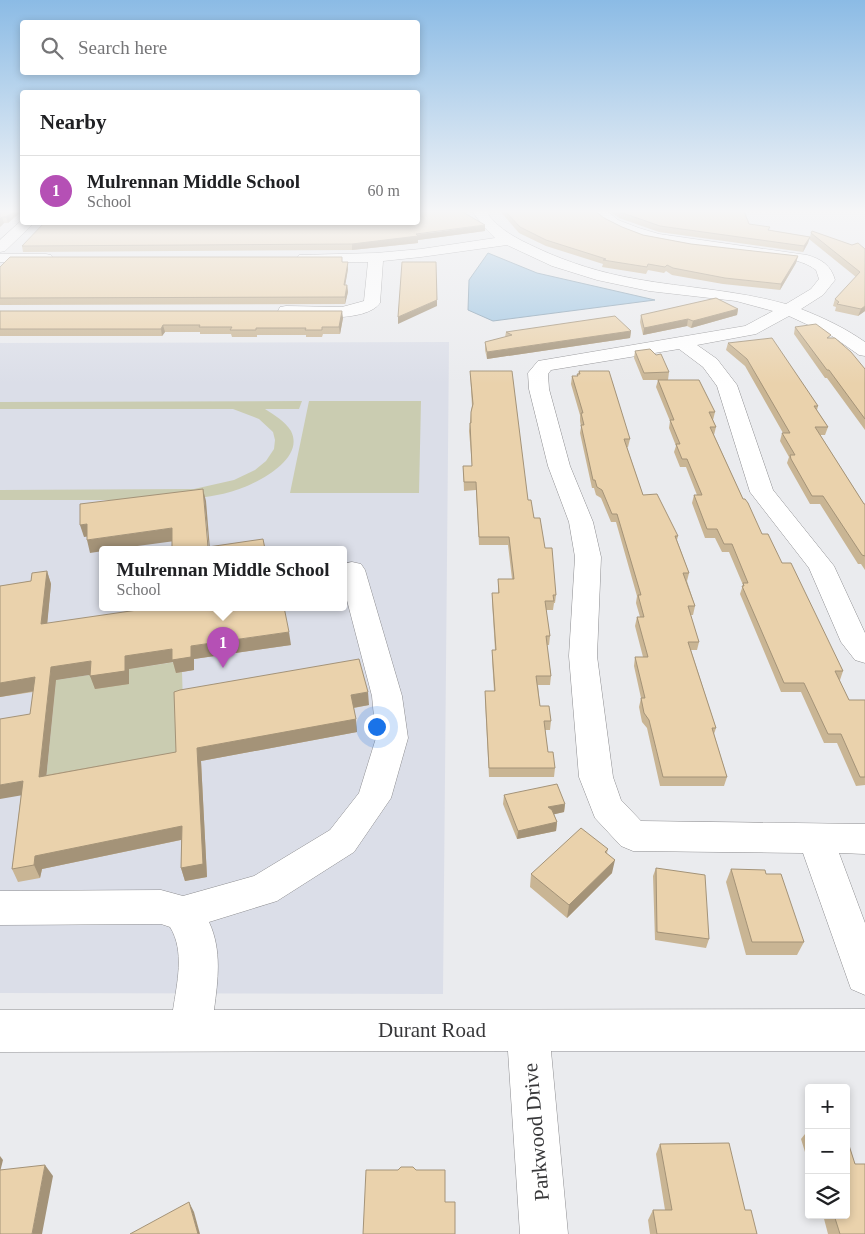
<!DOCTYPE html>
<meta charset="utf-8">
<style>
:root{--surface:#fff;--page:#f6f6f6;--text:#202124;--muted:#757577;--line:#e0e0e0;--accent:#b550b5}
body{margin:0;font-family:"Times New Roman",serif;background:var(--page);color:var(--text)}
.controls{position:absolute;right:15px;bottom:15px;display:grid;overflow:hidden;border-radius:5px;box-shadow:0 2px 8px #0003}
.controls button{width:45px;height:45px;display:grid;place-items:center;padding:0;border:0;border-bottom:1px solid var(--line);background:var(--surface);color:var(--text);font:25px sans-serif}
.you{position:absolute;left:376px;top:726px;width:18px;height:18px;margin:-12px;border:4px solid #fff;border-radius:50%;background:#1a73e8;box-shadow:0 0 0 8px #1a73e833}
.badge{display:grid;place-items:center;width:32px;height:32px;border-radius:50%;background:var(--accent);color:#fff;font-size:16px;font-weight:700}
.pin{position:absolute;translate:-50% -41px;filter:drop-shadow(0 1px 2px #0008)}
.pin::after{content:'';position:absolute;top:26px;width:18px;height:15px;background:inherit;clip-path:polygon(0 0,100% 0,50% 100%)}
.popup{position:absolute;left:99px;top:546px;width:248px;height:65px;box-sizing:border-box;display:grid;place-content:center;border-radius:5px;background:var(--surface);filter:drop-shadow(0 1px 4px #0005);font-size:16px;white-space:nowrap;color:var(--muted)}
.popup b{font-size:19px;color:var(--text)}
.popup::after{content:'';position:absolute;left:50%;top:100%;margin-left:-10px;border:10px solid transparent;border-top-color:var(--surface)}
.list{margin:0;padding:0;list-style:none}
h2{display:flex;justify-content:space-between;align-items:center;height:65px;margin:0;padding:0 20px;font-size:21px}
h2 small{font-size:16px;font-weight:400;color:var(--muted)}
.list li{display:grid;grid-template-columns:32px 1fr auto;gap:15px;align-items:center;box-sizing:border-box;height:70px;padding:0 20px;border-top:1px solid var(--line)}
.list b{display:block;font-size:19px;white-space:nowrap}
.list p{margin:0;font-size:16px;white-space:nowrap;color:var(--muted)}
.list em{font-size:16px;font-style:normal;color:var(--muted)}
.icon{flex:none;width:28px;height:28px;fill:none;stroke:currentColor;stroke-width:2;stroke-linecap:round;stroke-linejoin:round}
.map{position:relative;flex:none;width:865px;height:1234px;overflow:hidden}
.search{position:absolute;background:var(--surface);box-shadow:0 2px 8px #0003;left:20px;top:20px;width:400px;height:55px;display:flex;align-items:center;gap:12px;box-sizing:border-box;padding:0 18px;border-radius:5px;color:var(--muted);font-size:19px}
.panel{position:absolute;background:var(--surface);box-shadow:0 2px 8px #0003;left:20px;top:90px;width:400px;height:135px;border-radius:5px}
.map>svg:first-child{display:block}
.built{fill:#dbdee8;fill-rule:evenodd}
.green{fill:#caccb1}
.water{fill:#9fc5e1;stroke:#809baf}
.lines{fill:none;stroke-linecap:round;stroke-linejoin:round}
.minor-casing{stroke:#8e8e91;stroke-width:1}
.minor{fill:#fff;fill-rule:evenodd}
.wall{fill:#c9b594}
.shaded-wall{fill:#a49378}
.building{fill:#ead2ac;stroke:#a49378}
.labels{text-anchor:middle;stroke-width:5;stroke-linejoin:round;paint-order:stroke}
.near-street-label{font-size:21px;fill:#38383a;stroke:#fff}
</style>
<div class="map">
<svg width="865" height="1234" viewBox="0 0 865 1234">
<rect width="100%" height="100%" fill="#eaebee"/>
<path class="built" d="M449,342L443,994L0,993V343ZM103,549H343V607H103Z"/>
<path class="green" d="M302,401L299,409H265C274,415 285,421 291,431C306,461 252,486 230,492C213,497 195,498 177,500H0V490L194,489L234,480L255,470L266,461L274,449L275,440L273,432L259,419L233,409H0V402Z
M309,401H421L419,493H290Z
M175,662L176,673L182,672L183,704L180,766L45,790L56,680Z"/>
<path class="water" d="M488,253L537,273L655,300L493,321L468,310L469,280Z"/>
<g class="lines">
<defs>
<path id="minor" d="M472,211H486C498,230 518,239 537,248C569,263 602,273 636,279C686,288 736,290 786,304L811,289L819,279L816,270C799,257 773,257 752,255C712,251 617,245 591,211H607L618,220L639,228L659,234L807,255C821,259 831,265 835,280L823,295L801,309C824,318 845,328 865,342V356L859,355L832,336L789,316L756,334L697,345L717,359L737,385L773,490L834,566L865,633V663L855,660L841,642L809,568L750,492L717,386L703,367L679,349L551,370L548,374L549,389L570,466L593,522L601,557L597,656L613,777L621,800L641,821L865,824V854L839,853L865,923V995L851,989L803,853L633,851L621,846L595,818L579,777L569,656L575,557L569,522L548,466L529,389L528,373L538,361L745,326L773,311L736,301L649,291L597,280L552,266L507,245L421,257L383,261L380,303C366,323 308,317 286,316L280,315L278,311L280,307L286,306L342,307L364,301L368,262H304L299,261L297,258L299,255L376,253L421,249L495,238L484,227Z
M22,220V222H35L5,251L0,252V240Z
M0,254H46L51,255L53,258L51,261L46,262H0Z
M352,562L361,564L365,570L402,696L408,738L391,798L354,852L277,901L209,922C222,950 218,980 214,1010L865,1009V1051H551L568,1234H520L508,1051L0,1052V1010H173C177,983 185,951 170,927L161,924L0,925V891L161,890L183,896L254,876L330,830L359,793L376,738L372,696L343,585V564Z"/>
</defs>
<use href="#minor" class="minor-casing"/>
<use href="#minor" class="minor"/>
</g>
<path class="wall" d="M0,211H22L8,223H4L0,227Z
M500,211H595L604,218L622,227L643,235L691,244L798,256L796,263L780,290L723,284L672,275L666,271L664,273L648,270L646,274L602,267L603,264L546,246L519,233Z
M609,211H744L749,224L769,230L810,237L811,233L852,245L858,243L865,311L858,316L835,311L836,307L833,306L835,299L856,277L809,239L808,243L803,252L659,232L619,218Z
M485,231L418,240V243L352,250L23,252L22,246Z
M342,262L348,269L345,285H347L348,292L345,304L0,305V267Z
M738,309L737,315L691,328L687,326L643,335L640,322L641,315Z
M0,311L343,318L340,334H323L322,337H306V335H257V337H232L231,334H200V332H165L162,336H0Z
M795,327L830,338L865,369V430L827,378H825L794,334Z
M631,331L630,338L487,359L485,350V342L505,337L506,332Z
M728,343L818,406L817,410L828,427L825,435H820L864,504H865V570L861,564H858L820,504H810L789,467L787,463L789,457L780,441L782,433H783L745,366L726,350Z
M635,351L669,372L668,380H643L634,358Z
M470,371L528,500L545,548L556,595L555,603H554L553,610H546L550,636L549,645H547L551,676L550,685H538L540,706L551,721L550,730H545L548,752L555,768L554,777H489L485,700V691H494L492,659V650H495L492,601V593H498V579H512L508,545H479L476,490L464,491L463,466H472L469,431L471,412L472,406Z
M579,371L630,439L628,447H627L643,495L678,536L677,540L689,573L687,581L695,606L693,615H690L699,642L697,650H691L716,728L714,734L727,777L724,786H660L647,728L642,722L639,707L641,698L634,666L635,657H643L635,626L637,617H640L636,603L637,596L616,522H611L601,498L596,495L594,488H592L580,433L581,427L580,421V415L571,384L572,376H577V374H578Z
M658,380L715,412L713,420L716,427L714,435L743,499L762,534L782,563L843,671L840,680H839L849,700H865V785L856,786L837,743H824L801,692H781L740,594L743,585L729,552H722L715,538H705L692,503L694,495H697L686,467H680L674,452L676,446L669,428L670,421L656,387Z
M47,571L51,584L47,623L291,645L194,659V670L176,673L173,662L129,669V684L95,689L90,674L56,680L46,775L176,752L174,692L369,705L354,708L357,732L201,761L207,877L185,881L181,868V840L42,869L40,878L18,882L12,869L21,795L33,692L0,697V586L31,581Z
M504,795L565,804L564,812L554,814L557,822L556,831L517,839L503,804Z
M608,849L607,853L612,873L567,918L530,887L531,874Z
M656,868L709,939L706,948L655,940L653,876Z
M731,869L804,942L797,955H746L726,882Z
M809,1129V1165L801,1139Z
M660,1144L745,1210L757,1234H650L648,1220L653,1210H665L656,1154Z
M855,1164L865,1234H828L823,1215H846Z"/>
<path class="shaded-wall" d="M14,211H22L8,223L6,217Z
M2,217L4,223L0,227V219Z
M485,225V231L418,240V243L352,250V244Z
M810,237L808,243L803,252L804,246Z
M798,256L796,263L780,290L781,284Z
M348,262V269L344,292V285Z
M347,285L348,292L345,304V297Z
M437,300V306L398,324V317Z
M865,306V311L858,316L861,309Z
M738,309L737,315L691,328L693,321Z
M342,311L343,318L340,334L339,327Z
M688,319L687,326L643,335L644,328Z
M163,325L165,332L162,336L161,329Z
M631,331L630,338L487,359V352Z
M203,489L206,501L210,549H209Z
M87,524L91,536L84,537L80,525Z
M172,528L175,541L115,549H103V551L90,553L87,540Z
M47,571L51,584L46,637L41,624Z
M289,632L291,645L194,659V670L176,673L173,662L129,669V684L95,689L90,676L125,656Z
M91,661L96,674L56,680L45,790L39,777L51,667Z
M35,677L40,690L0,697V683Z
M368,692L369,705L352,708L351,695Z
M356,719L357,732L201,761L207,877L185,881L181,868L197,748Z
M23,781L29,794L0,799V785Z
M565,804L564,812L547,816L548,807Z
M557,822L556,831L517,839L518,831Z
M182,826L185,839L42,869L40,878L34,865L35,856Z
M615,860L612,873L567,918L569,905Z
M0,1156L3,1160L0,1172Z
M45,1165L53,1176L42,1234H32Z
M189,1202L194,1212L200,1234H198Z"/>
<path class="building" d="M0,211H14L6,217H2L0,219Z
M418,211H461L485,225L416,234L418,236L352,244L22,246L45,222H418Z
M505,211H595L604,218L622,227L643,235L691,244L798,256L781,284L725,278L673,268L667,265L665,267L648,264L647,267L603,260L606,259L546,240L520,227Z
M618,211H744L749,224L770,227L768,230L810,237L804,246L660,226L620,212Z
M812,231L852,245L858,243L865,249V306L861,309L837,304L839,302L835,299L860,272L811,233Z
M10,257H342V262H348L344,285H347L345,297L0,298V267Z
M402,262H436L437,300L398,317Z
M716,298L738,309L693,321L688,319L644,328L641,315Z
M0,311H342L339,327H322V330H305L306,328H256V330H230L232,327H199L200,325H163L161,329H0Z
M615,316L631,331L487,352L485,342L512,335L506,332Z
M816,324L831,335L827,338H835L851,352L865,369V419L829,370H827L795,327Z
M772,338L818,406H814L828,427H815L864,504H865V556L862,555L823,496H812L791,459L790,455H795L782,433H790L747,359L728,343Z
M650,349L656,355L661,354L669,372L644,373L635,351Z
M470,371H512L528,500H531L534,518H540L545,548H552L556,595H553L554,601H545L550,636H546L551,676H536L540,706H549L551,721H544L548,752H553L555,768H489L485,691H495L492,650H496L492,593H499L498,579H514L509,537H479L476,482H464L463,466H472L470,423H471V412L473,404Z
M579,371H609L630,439H624L643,495L657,494L678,536H675L689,573H683L695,606H688L699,642H688L716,728H712L727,777H663L649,720L644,713L641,698H645L635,657H648L637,617H644L638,595H641L617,514H612L602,490L597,487L595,480H593L581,425H584L581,413H583L572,376H578L577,374H580Z
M658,380H699L715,412H709L716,427H710L743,499H745L748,503L762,534H768L782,563H791L843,671H835L849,700H865V777H860L841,734H828L804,683H784L742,586H744L743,583H748L732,544H724L717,529H707L694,495H702L687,459H682L676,444H680L670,420H674Z
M203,489L208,547L263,539L265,549H172V528L87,540V524L80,525V504Z
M47,571L41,624L158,607H284L289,632L191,646V657L172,660V649L125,656V671L90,676L91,661L51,667L39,777L176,752L174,692L180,690L359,659L368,692L351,695L356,719L197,748L203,864L181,868L182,826L35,856L34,865L12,869L23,781L0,785V719L30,714L35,677L0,683V586L31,581L32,573Z
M557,784L565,804L548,807L552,810L557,822L518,831L504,795Z
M581,828L608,849L605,852L615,860L569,905L531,874Z
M656,868L705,875L709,939L657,932Z
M731,869L765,870L766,874H781L804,942H752Z
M846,1136L855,1164H865V1234H840L834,1215H846Z
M729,1143L745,1210H751L757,1234H657L653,1210H672L660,1144Z
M45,1165L32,1234H0V1170Z
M401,1167H413L416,1170H445V1202H455V1234H363L366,1170H398Z
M189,1202L198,1234H130Z"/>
<linearGradient id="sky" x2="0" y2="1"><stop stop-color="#8bbbe5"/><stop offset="0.55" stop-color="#f6f6f7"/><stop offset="1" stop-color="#f6f6f7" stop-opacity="0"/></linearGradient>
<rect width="865" height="384" fill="url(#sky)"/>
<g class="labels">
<g class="near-street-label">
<text x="432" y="1037">Durant Road</text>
<text transform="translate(536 1132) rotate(-95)" y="7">Parkwood Drive</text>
</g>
</g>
</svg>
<div class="controls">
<button>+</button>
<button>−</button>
<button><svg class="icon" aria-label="layers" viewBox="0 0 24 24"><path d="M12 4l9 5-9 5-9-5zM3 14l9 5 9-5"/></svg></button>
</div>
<div class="you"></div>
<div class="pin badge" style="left:223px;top:668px">1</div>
<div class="popup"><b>Mulrennan Middle School</b>School</div>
<div class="search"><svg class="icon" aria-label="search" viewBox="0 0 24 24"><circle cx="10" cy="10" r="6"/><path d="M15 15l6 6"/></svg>Search here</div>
<section class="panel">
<h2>Nearby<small></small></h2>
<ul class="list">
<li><span class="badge">1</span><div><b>Mulrennan Middle School</b><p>School</p></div><em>60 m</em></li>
</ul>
</section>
</div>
